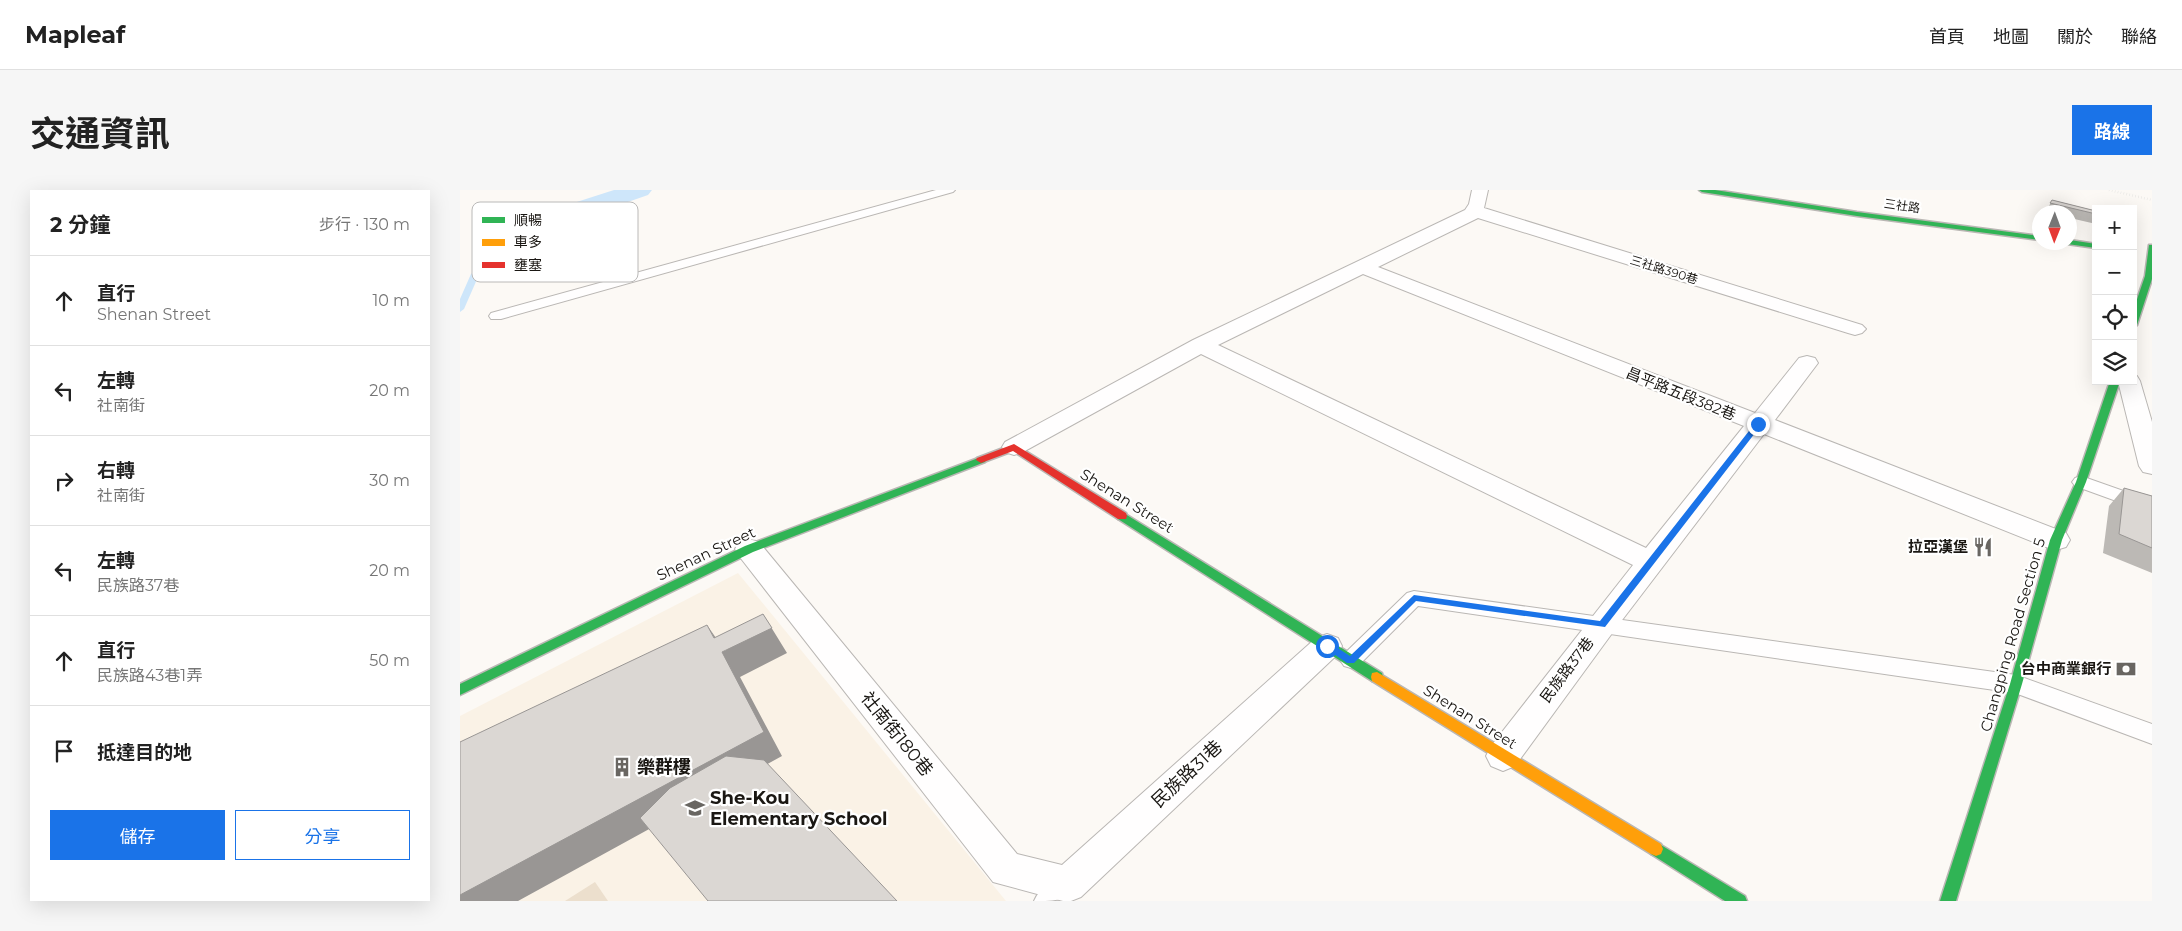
<!DOCTYPE html>
<html lang="zh-TW">
<meta charset="utf-8">
<style>
:root{--surface:#fff;--page:#f6f6f6;--text:#222;--muted:#767676;--line:#e0e0e0;--accent:#1a73e8}
body{margin:0;font-family:Montserrat,"Noto Sans TC",sans-serif;background:var(--page);color:var(--text)}
.controls{position:absolute;right:15px;top:15px;display:grid;overflow:hidden;border-radius:0px;box-shadow:0 5px 20px #0002}
.controls button{width:45px;height:45px;display:grid;place-items:center;padding:0;border:0;border-bottom:1px solid var(--line);background:var(--surface);color:var(--text);font:25px sans-serif}
.compass{position:absolute;left:1572px;top:15px;width:45px;height:45px;border-radius:50%;background:var(--surface);box-shadow:0 5px 20px #0002;rotate:181deg}
.stop{position:absolute;width:15px;height:15px;margin:-11px;border:4px solid #1a73e8;border-radius:50%;background:#fff}
.stop.end{background:#1a73e8;border-color:#fff;box-shadow:0 1px 5px #0008}
.list{margin:0;padding:0;list-style:none}
h2{display:flex;justify-content:space-between;align-items:center;height:65px;margin:0;padding:0 20px;font-size:21px}
h2 small{font-size:16px;font-weight:400;color:var(--muted)}
.list li{display:grid;grid-template-columns:32px 1fr auto;gap:15px;align-items:center;box-sizing:border-box;height:90px;padding:0 20px;border-top:1px solid var(--line)}
.list b{display:block;font-size:19px;white-space:nowrap}
.list p{margin:0;font-size:16px;white-space:nowrap;color:var(--muted)}
.list em{font-size:16px;font-style:normal;color:var(--muted)}
.actions{display:flex;gap:10px;padding:15px 20px}
.actions a{flex:1;padding:11px 0;border:1px solid var(--accent);border-radius:0px;text-align:center;font-size:18px;color:var(--accent)}
.actions .main{background:var(--accent);color:#fff}
.icon{flex:none;width:28px;height:28px;fill:none;stroke:currentColor;stroke-width:2;stroke-linecap:round;stroke-linejoin:round}
.map{position:relative;flex:none;width:1692px;height:711px;overflow:hidden;border-radius:0px}
header{display:flex;align-items:center;gap:30px;box-sizing:border-box;height:70px;padding:0 25px;background:var(--surface);border-bottom:1px solid var(--line)}
header strong{font-size:24px}
nav{display:flex;gap:28px;margin-inline-start:auto;font-size:18px}
.intro{display:flex;align-items:center;justify-content:space-between;box-sizing:border-box;height:120px;padding:0 30px}
h1{margin:0;font-size:35px}
.button{padding:12px 22px;border-radius:0px;background:var(--accent);color:#fff;font-size:18px;font-weight:700}
main{display:flex;gap:30px;padding:0 30px}
aside{flex:1;background:var(--surface);border-radius:0px;box-shadow:0 5px 20px #0002}
.map>svg:first-child{display:block}
.built{fill:#faf2e6}
.green{fill:#ecdfcd}
.lines{fill:none;stroke-linecap:round;stroke-linejoin:round}
.stream{fill:#cee6fa;fill-rule:evenodd}
.canal{fill:#cee6fa;fill-rule:evenodd}
.lane-casing{stroke:#bab7b4;stroke-width:2}
.street-casing{stroke:#bab7b4;stroke-width:2}
.fast-casing{stroke:#bab7b4;stroke-width:3}
.slow-casing{stroke:#bab7b4;stroke-width:3}
.jam-casing{stroke:#bab7b4;stroke-width:3}
.path{stroke:#e3e3e1;stroke-width:2.5;stroke-dasharray:0.5 2.5;stroke-linecap:butt}
.lane{fill:#fffefe;fill-rule:evenodd}
.street{fill:#fffefe;fill-rule:evenodd}
.fast{fill:#30b455;fill-rule:evenodd}
.slow{fill:#ff9f0a;fill-rule:evenodd}
.jam{fill:#e5322d;fill-rule:evenodd}
.wall{fill:#bcb9b5}
.shaded-wall{fill:#999694}
.building{fill:#dbd7d3;stroke:#999694}
.route{fill:#1a73e8}
.labels{text-anchor:middle;stroke-width:4.5;stroke-linejoin:round;paint-order:stroke}
.far-street-label{font-size:12px;fill:#1a1713;stroke:#fff}
.street-label{font-size:15px;fill:#1a1713;stroke:#fff}
.poi-label{font-size:15px;font-weight:bold;fill:#1a1713;stroke:#fff;text-anchor:end}
.near-street-label{font-size:18px;fill:#1a1713;stroke:#fff}
.near-poi-label{font-size:18px;font-weight:bold;fill:#1a1713;stroke:#fff;text-anchor:start}
.key{fill:#fff;stroke:#bab9b8;stroke-width:1}
.key-label{font-size:14px;fill:#1a1713}
</style>
<header>
<strong>Mapleaf</strong>
<nav><a>首頁</a><a>地圖</a><a>關於</a><a>聯絡</a></nav>
</header>
<div class="intro"><h1>交通資訊</h1><a class="button">路線</a></div>
<main>
<aside>
<h2>2 分鐘<small>步行 · 130 m</small></h2>
<ul class="list">
<li><svg class="icon" aria-label="ahead" viewBox="0 0 24 24"><path d="M12 20V5M6 11l6-6 6 6"/></svg><div><b>直行</b><p>Shenan Street</p></div><em>10 m</em></li>
<li><svg class="icon" aria-label="left" viewBox="0 0 24 24"><path d="M17 20v-9H6M10 6l-5 5 5 5"/></svg><div><b>左轉</b><p>社南街</p></div><em>20 m</em></li>
<li><svg class="icon" aria-label="right" viewBox="0 0 24 24"><path d="M7 20v-9h11M14 6l5 5-5 5"/></svg><div><b>右轉</b><p>社南街</p></div><em>30 m</em></li>
<li><svg class="icon" aria-label="left" viewBox="0 0 24 24"><path d="M17 20v-9H6M10 6l-5 5 5 5"/></svg><div><b>左轉</b><p>民族路37巷</p></div><em>20 m</em></li>
<li><svg class="icon" aria-label="ahead" viewBox="0 0 24 24"><path d="M12 20V5M6 11l6-6 6 6"/></svg><div><b>直行</b><p>民族路43巷1弄</p></div><em>50 m</em></li>
<li><svg class="icon" aria-label="arrive" viewBox="0 0 24 24"><path d="M6 21V4h12l-3 4 3 4H6"/></svg><div><b>抵達目的地</b></div></li>
</ul>
<div class="actions"><a class="main">儲存</a><a>分享</a></div>
</aside>
<div class="map">
<svg width="1692" height="711" viewBox="0 0 1692 711">
<rect width="100%" height="100%" fill="#fcf9f5"/>
<path class="built" d="M278,383L546,711H0V526Z"/>
<path class="green" d="M135,692L148,711H105Z"/>
<g class="lines">
<path class="stream" d="M77,31L84,33L18,87L4,119L0,122V109L11,84Z"/>
<path class="canal" d="M154,0H192L188,5L90,39L80,41L70,39L67,33L70,27Z"/>
<defs>
<path id="lane" d="M476,0H495L493,2L41,129H31L29,126L31,123Z
M1621,286L1692,311V324L1615,296L1612,292L1615,288Z
M954,401L1556,485L1692,534V554L1555,503L958,416L898,476L891,478L884,476L880,470L884,464L947,403Z
M608,682L617,685L621,694C611,711 595,711 574,711C580,697 594,687 608,682Z"/>
<path id="street" d="M1012,0H1028L1024,18L1402,135L1406,139L1402,143L1395,145L1388,143L1018,28L918,77L1295,223L1339,168L1347,166L1355,168L1358,173L1315,230L1606,343L1610,350L1606,357L1596,360L1586,357L1304,244L1153,442L1055,576L1043,581L1031,576L1026,566L1031,556L1173,375L741,164L563,262L554,265L545,262L542,257L545,252L733,150L1005,20L1009,14ZM903,84L1284,236L1186,358L758,155Z
M1673,185L1677,186L1680,191L1692,232V284L1683,282L1679,276L1658,191H1673Z
M289,349L299,352L557,664L602,675L856,448L867,444L878,448L882,456L878,464L621,707L611,711H603L533,692L279,366L275,359L279,352Z"/>
<path id="fast" d="M1239,0H1255L1397,22L1580,46V50L1397,26L1242,2Z
M1610,50L1636,54V58L1607,54Z
M1689,55H1692V89L1677,135L1673,138V121L1685,86Z
M1650,191H1660L1626,292L1602,350L1562,494L1496,711H1480L1550,494L1590,350L1616,292Z
M521,267L526,270L525,272L293,362L0,505V494L285,356Z
M662,322L922,483L923,487L922,491L917,492L912,491L658,329L657,326L658,323Z
M1196,652L1285,706L1287,711H1265L1191,664L1189,659L1191,654Z"/>
<path id="slow" d="M917,482L1201,654L1203,659L1201,664L1196,666L1191,664L912,491L911,487L912,483Z"/>
<path id="jam" d="M554,254L666,323L667,326L666,329H658L553,261L521,273L516,270L517,268Z"/>
</defs>
<use href="#lane" class="lane-casing"/>
<use href="#street" class="street-casing"/>
<use href="#fast" class="fast-casing"/>
<use href="#slow" class="slow-casing"/>
<use href="#jam" class="jam-casing"/>
<path class="path" d="M1649,0L1692,10"/>
<use href="#lane" class="lane"/>
<use href="#street" class="street"/>
<use href="#fast" class="fast"/>
<use href="#slow" class="slow"/>
<use href="#jam" class="jam"/>
</g>
<path class="wall" d="M1592,10L1636,21V34L1610,28V22H1586Z
M1664,298L1692,306V383L1643,363L1649,316Z"/>
<path class="shaded-wall" d="M303,424L327,463L280,487L322,566L58,711H0V705L254,448L247,435L265,461Z"/>
<path class="building" d="M1592,10L1636,21V24L1590,13Z
M1664,298L1692,306V358L1659,344Z
M303,424L312,438L262,462L304,542L0,705V552L247,435L254,448Z
M266,566L304,570L437,711H248L180,628L210,598Z"/>
<path class="route" d="M1296,232L1302,234L1145,437L956,411L894,473H887L862,456L867,452L870,453L890,466L954,405L1140,431Z"/>
<defs>
<symbol id="restaurant-bare" viewBox="-9 -9 18 18"><path d="M-5-6h1v4h1v-4h1v4h1v-4h1v5L-1.5 .5V6h-2V.5L-5-1ZM5-6V6H3V1.5H1.5Q1.5-4 5-6Z" fill="#696662" stroke="#fff" stroke-width="2.5" paint-order="stroke"/></symbol>
<symbol id="bank-bare" viewBox="-9 -9 18 18"><path d="M-6-4H6V4H-6ZM0-2.3a2.3 2.3 0 1 0 0 4.6a2.3 2.3 0 1 0 0-4.6Z" fill="#696662" stroke="#fff" stroke-width="2.5" paint-order="stroke"/></symbol>
<symbol id="building-bare" viewBox="-9 -9 18 18"><path d="M-4-6H4V6H1V3H-1V6H-4ZM-2.5-4.3h1.7v1.8h-1.7ZM.8-4.3h1.7v1.8H.8ZM-2.5-1h1.7V.8h-1.7ZM.8-1h1.7V.8H.8Z" fill="#696662" stroke="#fff" stroke-width="2.5" paint-order="stroke"/></symbol>
<symbol id="school-bare" viewBox="-9 -9 18 18"><path d="M0-5L7-2L0 1L-7-2ZM-4 1L0 2.5L4 1V4Q0 6-4 4Z" fill="#696662" stroke="#fff" stroke-width="2.5" paint-order="stroke"/></symbol>
</defs>
<g fill-rule="evenodd">
<use href="#restaurant-bare" x="1509" y="343" width="28" height="28"/>
<use href="#bank-bare" x="1652" y="465" width="28" height="28"/>
<use href="#building-bare" x="148" y="563" width="28" height="28"/>
<use href="#school-bare" x="221" y="604" width="28" height="28"/>
</g>
<g class="labels">
<g class="far-street-label">
<text transform="translate(1442 16) rotate(8)" y="4">三社路</text>
<text transform="translate(1204 80) rotate(17)" y="4">三社路390巷</text>
</g>
<g class="street-label">
<text transform="translate(1221 204) rotate(22)" y="5">昌平路五段382巷</text>
<text transform="translate(667 311) rotate(32)" y="5">Shenan Street</text>
<text transform="translate(246 364) rotate(-25)" y="5">Shenan Street</text>
<text transform="translate(1553 445) rotate(-74)" y="5">Changping Road Section 5</text>
<text transform="translate(1107 480) rotate(-53)" y="5">民族路37巷</text>
<text transform="translate(1010 527) rotate(32)" y="5">Shenan Street</text>
</g>
<g class="poi-label">
<text x="1508" y="362">拉亞漢堡</text>
<text x="1651" y="484">台中商業銀行</text>
</g>
<g class="near-street-label">
<text transform="translate(437 544) rotate(51)" y="6">社南街180巷</text>
<text transform="translate(727 584) rotate(-43)" y="6">民族路31巷</text>
</g>
<g class="near-poi-label">
<text x="177" y="583">樂群樓</text>
<text x="250" y="614">She-Kou<tspan x="250" dy="21">Elementary School</tspan></text>
</g>
</g>
<rect x="12" y="12" width="166" height="80" rx="8" class="key"/>
<rect x="22" y="27" width="23" height="6" fill="#30b455"/>
<rect x="22" y="49" width="23" height="7" fill="#ff9f0a"/>
<rect x="22" y="72" width="23" height="6" fill="#e5322d"/>
<g class="key-label">
<text x="54" y="35">順暢</text>
<text x="54" y="57">車多</text>
<text x="54" y="80">壅塞</text>
</g>
</svg>
<div class="controls">
<button>+</button>
<button>−</button>
<button><svg class="icon" aria-label="locate" viewBox="0 0 24 24"><circle cx="12" cy="12" r="6"/><path d="M12 2v4M12 18v4M2 12h4M18 12h4"/></svg></button>
<button><svg class="icon" aria-label="layers" viewBox="0 0 24 24"><path d="M12 4l9 5-9 5-9-5zM3 14l9 5 9-5"/></svg></button>
</div>
<svg class="compass" viewBox="-18 -18 36 36"><path d="M0-13l5 13h-10z" fill="#e53935"/><path d="M0 13l5-13h-10z" fill="#767676"/></svg>
<div class="stop" style="left:867px;top:456px"></div>
<div class="stop end" style="left:1298px;top:234px"></div>
</div>
</main>
